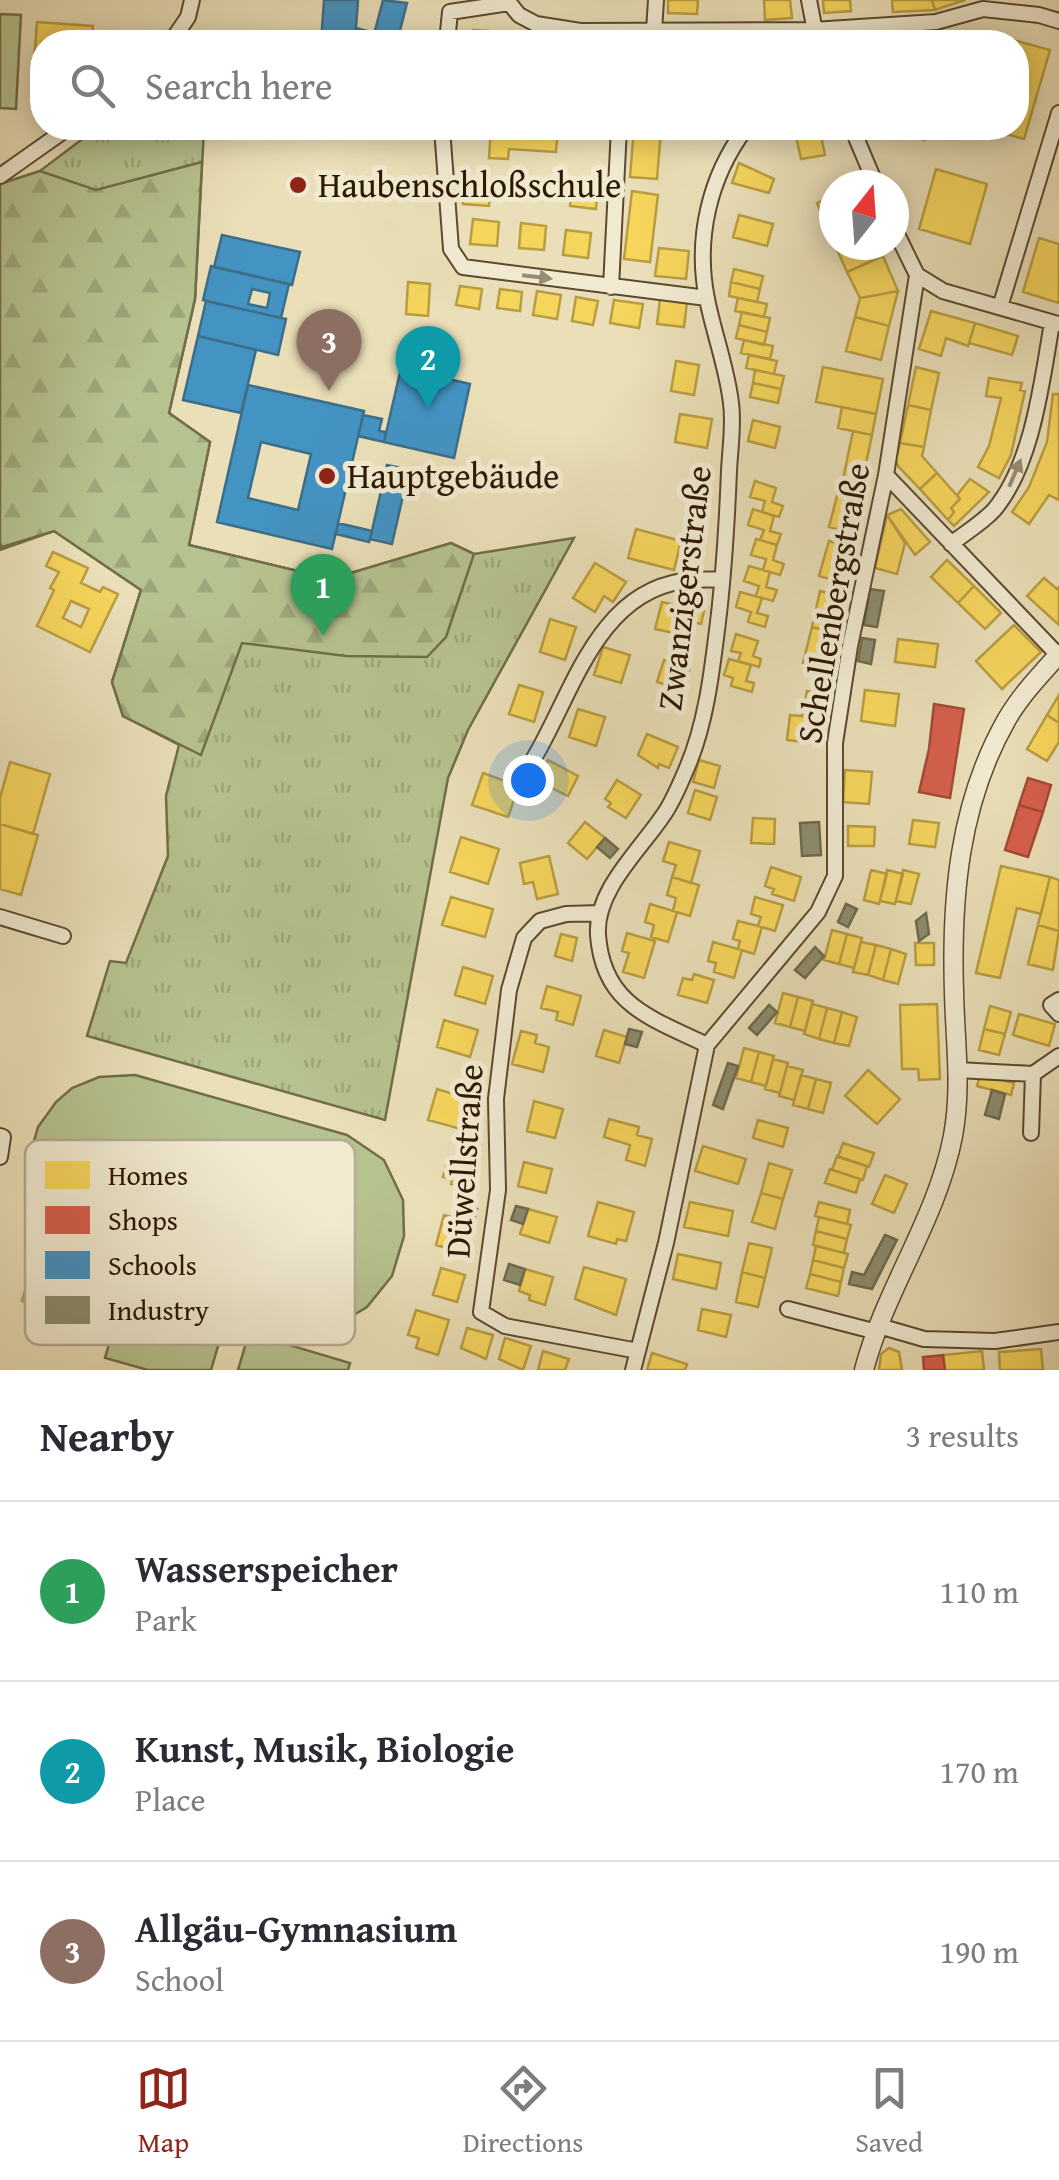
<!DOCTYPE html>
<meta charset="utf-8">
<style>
:root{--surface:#fff;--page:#f7f7f7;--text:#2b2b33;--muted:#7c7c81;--line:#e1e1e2;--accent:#8f2418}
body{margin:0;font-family:"Gentium Book Plus",serif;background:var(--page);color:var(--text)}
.compass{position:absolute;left:819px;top:170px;width:90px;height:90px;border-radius:50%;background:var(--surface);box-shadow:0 5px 25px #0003;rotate:17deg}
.you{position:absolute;left:528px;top:780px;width:35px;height:35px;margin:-25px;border:8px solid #fff;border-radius:50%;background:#1a73e8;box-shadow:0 0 0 15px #1a73e833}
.badge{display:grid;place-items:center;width:65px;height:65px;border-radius:50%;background:var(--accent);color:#fff;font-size:32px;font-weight:700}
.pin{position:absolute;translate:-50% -82px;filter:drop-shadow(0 2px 5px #0008)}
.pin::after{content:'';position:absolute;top:52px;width:35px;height:30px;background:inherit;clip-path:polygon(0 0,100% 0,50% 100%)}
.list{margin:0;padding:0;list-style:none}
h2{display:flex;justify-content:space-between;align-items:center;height:130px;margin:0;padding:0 40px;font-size:42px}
h2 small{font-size:32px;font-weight:400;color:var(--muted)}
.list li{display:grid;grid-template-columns:65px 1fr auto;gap:30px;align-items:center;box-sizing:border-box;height:180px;padding:0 40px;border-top:2px solid var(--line)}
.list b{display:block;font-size:38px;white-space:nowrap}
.list p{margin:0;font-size:32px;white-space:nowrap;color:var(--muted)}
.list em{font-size:32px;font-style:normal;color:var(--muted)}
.icon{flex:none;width:55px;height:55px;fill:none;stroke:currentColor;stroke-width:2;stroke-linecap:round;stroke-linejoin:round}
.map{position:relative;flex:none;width:1059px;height:1370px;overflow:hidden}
.search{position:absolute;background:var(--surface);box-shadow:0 5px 25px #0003;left:30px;right:30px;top:30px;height:110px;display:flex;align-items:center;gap:25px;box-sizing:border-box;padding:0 35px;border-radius:40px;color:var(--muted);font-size:38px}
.sheet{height:670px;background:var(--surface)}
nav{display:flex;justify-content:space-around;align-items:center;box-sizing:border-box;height:140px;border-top:2px solid var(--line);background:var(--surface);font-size:28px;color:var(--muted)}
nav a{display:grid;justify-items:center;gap:5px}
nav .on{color:var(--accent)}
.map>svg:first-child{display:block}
.grass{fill:url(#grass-tufts);stroke:#716e48;stroke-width:2.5}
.forest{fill:url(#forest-firs);stroke:#716e48;stroke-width:2.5}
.pitch{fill:#b6c28f;stroke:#716e48;stroke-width:2.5}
.homes{fill:#f6d55c;stroke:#b99d41;stroke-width:2.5;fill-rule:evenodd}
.shops{fill:#d6604d;stroke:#a34b36;stroke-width:2.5}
.schools{fill:#4393c3;stroke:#3c6e89;stroke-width:2.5;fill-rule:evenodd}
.industry{fill:#8c8c6e;stroke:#6f6a4e;stroke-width:2.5}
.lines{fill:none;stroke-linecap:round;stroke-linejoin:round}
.minor-casing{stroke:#5c4a30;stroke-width:18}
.tertiary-casing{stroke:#5c4a30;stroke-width:21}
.minor{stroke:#f1ead1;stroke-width:14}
.tertiary{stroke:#f1ead1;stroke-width:18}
.oneway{fill:#988c74}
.poi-dot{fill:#8f2418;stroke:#f1ead1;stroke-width:4}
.labels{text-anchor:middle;stroke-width:10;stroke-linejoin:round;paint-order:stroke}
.poi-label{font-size:35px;fill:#2c1902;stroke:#f1ead1;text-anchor:start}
.street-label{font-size:35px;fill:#2c1902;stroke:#f1ead1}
.key{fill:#f1ead1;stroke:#b6ab93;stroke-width:2.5}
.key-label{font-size:28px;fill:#2c1902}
</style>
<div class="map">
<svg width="1059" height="1370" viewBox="0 0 1059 1370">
<defs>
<pattern id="grass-tufts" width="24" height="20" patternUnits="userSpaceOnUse" patternTransform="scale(2.5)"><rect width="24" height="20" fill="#b6c28f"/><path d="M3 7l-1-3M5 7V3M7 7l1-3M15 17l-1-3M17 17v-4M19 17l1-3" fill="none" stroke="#9da67a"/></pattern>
<pattern id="forest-firs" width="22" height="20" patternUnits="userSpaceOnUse" patternTransform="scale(2.5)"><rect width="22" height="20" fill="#b6c28f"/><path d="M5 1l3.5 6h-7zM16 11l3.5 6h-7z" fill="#9da67a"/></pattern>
</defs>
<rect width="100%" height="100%" fill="#eadfb8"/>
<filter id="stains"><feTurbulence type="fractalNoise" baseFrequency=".002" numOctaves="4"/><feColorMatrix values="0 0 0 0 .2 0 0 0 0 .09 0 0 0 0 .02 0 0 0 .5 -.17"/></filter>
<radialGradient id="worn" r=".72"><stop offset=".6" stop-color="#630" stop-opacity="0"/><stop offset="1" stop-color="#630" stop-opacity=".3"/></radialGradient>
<path class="grass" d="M97,128H204L195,299L169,413L210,442L189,545L331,579L451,543L474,554L574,538L468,730L448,778L385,1120L87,1036L110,961L126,963L168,856L166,796L179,745L123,716L112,682L141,590L54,531L0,550V184L40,171Z"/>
<path class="forest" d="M202,162L195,299L169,413L210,442L189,545L331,579L451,543L474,554L446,637L427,657L346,656L242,643L201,755L123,716L112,682L141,590L54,531L2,547L0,543V184L40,171L96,190Z"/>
<path class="pitch" d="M0,14L21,15L16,109L0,108Z
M135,1075L347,1135L384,1160L403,1200L404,1236L392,1276L367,1307L337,1325L294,1328L76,1268L47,1244L31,1220L26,1195V1169L38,1127L56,1102L72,1088L99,1077Z
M122,1299L223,1329L211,1370H148L105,1358Z
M249,1333L350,1363L348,1370H238Z"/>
<path class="homes" d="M668,0H698L697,14L668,13Z
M764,0H790L792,18L765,20Z
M823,0H850L851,11L824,13Z
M892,0H932L935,10L893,12Z
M932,0H965L935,10Z
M37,22L93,26L92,42H42V78L33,77Z
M473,30L489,31L488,42H472Z
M502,35L546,36V42H501Z
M1002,37L1050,50L1024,139L985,128H1016V42H1001Z
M491,128H558L556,152L509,149L508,159L489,158Z
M634,128L661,130L657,179L630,177Z
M787,128H819L820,131L789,137Z
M883,128H928L925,140Z
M820,131L825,155L801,159L796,136Z
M739,163L774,179L769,193L732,183Z
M936,169L987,184L970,244L919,229Z
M465,180L491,182L489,206L463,204Z
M573,182L598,184L596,209L570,206Z
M632,191L658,195L650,262L624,259Z
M834,195V236L832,237L817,203Z
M739,215L773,224L767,246L733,237Z
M473,219L499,222L497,246L470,244Z
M521,223L546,226L544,250L519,248Z
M566,230L591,233L588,258L563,255Z
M1039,238L1059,244V303L1023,292Z
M835,245H878L883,256L847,272Z
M659,248L689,251L686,279L655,276Z
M883,256L898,291L860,298L847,272Z
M734,269L763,276L760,289L731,282Z
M408,282L430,284L428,316L406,314Z
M731,282L760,289L757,302L729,296Z
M460,286L482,289L479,309L456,305Z
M500,289L522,292L520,311L497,308Z
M537,291L561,295L557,319L533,315Z
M898,291L889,326L855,317L860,298Z
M576,297L598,301L593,325L572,321Z
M738,298L767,304L764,317L735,311Z
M660,299L687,302L684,327L657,324Z
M614,300L643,304L639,328L610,323Z
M931,311L975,323L968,346L946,338L941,356L919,349Z
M742,312L770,318L767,332L739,325Z
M855,317L889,326L881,360L846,351Z
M975,323L1018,336L1012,355L969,343Z
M739,325L767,332L764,345L736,338Z
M744,340L773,346L770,359L741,353Z
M749,355L777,361L774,374L746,368Z
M676,361L699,365L694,395L671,391Z
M823,367L883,379L876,414L816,402Z
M916,367L939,373L931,410L908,405Z
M755,370L784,376L781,389L753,383Z
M989,378L1022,383L1020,390L1025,391L1011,455L999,478L978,467L989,446L1001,398L986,396Z
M753,383L781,389L778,403L750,397Z
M1053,394H1059V500L1049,495L1029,524L1012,512L1029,487L1047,442Z
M908,405L931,410L924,447L900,443Z
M842,407L876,414L872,435L838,428Z
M680,414L712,419L707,448L675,442Z
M753,420L780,427L775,448L748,441Z
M853,431L872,435L862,483L843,479Z
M900,443L924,447L922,456L937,473L920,489L898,466L896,460Z
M937,473L960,499L951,508L954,512L948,520L920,489Z
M970,479L989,492L954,526L948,520L954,512L951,508L960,499L957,495Z
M755,481L776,488L772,502L783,506L779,517L762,512L765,501L750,497Z
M838,492L863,499L854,534L829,527Z
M753,509L774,516L770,531L781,534L777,545L760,540L764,530L748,525Z
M901,509L930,542L915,555L887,515Z
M887,515L905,543L897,574L875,568Z
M636,529L681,541L674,570L628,558Z
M756,539L777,545L773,560L784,564L780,575L763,570L766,559L751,555Z
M829,541L854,548L844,583L819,576Z
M53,552L88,568L81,583L100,592L103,587L118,594L90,652L37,626L54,590L50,588L59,572L46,566ZM71,601L89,609L81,627L63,618Z
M947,560L974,586L958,603L931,577Z
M595,563L626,582L613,602L604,596L595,612L573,598Z
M749,566L770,572L766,587L777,590L773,601L756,596L759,586L744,581Z
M1044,578L1057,589L1059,587V625L1027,596Z
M974,586L1001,613L985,629L958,603Z
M820,591L844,597L835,633L812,627Z
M740,592L762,598L757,613L768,616L765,627L748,622L751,612L736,607Z
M662,602L704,611L701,624L683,619L679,634L655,629Z
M550,619L576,627L565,660L540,652Z
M1014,625L1041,652L1002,689L976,661Z
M812,627L835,633L827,669L803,663Z
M736,634L758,641L753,656L761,659L759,667L738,661L741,653L731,651Z
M898,639L938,644L935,667L895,662Z
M603,647L630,655L621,683L594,675Z
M729,659L751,665L746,681L754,683L752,692L731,686L733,678L724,675Z
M664,660L690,668L683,690L657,682Z
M519,685L543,692L534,722L509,714Z
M865,690L899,694L895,726L861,721Z
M807,691L827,695L821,718L802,716Z
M1059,695V723L1047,715Z
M578,709L605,717L596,746L569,737Z
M790,715L821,718L818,744L787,740Z
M1047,715L1059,723V742L1047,761L1027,749Z
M647,734L678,747L669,768L659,764L658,768L638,755Z
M548,760L578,776L568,796L538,781Z
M699,760L720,766L714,788L693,782Z
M10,762L50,774L33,834L0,824V798Z
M845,770L872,772L869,804L843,802Z
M483,773L519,786L508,817L472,805Z
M617,780L641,795L626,818L608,807L611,803L605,799Z
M695,790L717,797L710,820L688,813Z
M753,818L775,819L774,844L751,843Z
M913,820L939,823L935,847L909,844Z
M585,822L605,838L587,859L568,843Z
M0,824L38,835L21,895L0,889Z
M848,826L875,827L874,846H848Z
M461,837L499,849L488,884L450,872Z
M669,842L700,851L691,883L672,877L676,865L663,861Z
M549,856L558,894L537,899L533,882L524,884L520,863Z
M1001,866L1050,877L1041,914L1017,908L1000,978L976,973Z
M771,867L801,877L794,901L772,894L774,889L765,886Z
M871,870L887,874L879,904L864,900Z
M887,870L903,874L895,904L880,901Z
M903,870L919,874L911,904L896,901Z
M672,877L699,885L690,916L673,911L676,898L667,895Z
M1050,877L1059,880V931L1038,925Z
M451,897L493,909L485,937L442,925Z
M755,897L783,905L775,931L758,926L761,917L751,914Z
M650,904L677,912L668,942L651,937L654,925L645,922Z
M738,921L762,927L754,954L738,949L740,941L733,939Z
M1038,925L1059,931L1053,970L1028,964Z
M832,930L847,934L839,964L824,960Z
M627,933L655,941L644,978L623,972L629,953L622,951Z
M561,934L577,938L572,961L555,956Z
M847,934L862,938L854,968L839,964Z
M713,942L742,950L734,978L714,972L716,963L708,961Z
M861,942L876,945L868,975L853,972Z
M915,943H934V965H916Z
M876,945L891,949L883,980L868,975Z
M891,949L906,954L898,984L883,980Z
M463,967L493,976L485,1004L455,995Z
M694,974L714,980L707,1003L678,995L683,978L692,980Z
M547,986L581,996L573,1025L556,1020L558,1012L541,1008Z
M783,993L798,997L790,1027L775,1023Z
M798,997L813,1001L805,1031L790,1027Z
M812,1004L827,1008L819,1039L804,1034Z
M937,1004L940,1079L919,1080L918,1069H902L900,1005Z
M990,1006L1011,1012L1005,1034L984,1029Z
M827,1008L842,1012L834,1043L819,1039Z
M842,1012L857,1017L849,1046L834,1043Z
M1019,1014L1055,1024L1049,1046L1013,1035Z
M444,1020L478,1030L470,1057L437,1047Z
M984,1029L1005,1034L999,1055L979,1050Z
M604,1030L627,1037L619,1063L596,1056Z
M521,1031L537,1035L535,1043L549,1047L543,1072L512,1064Z
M744,1048L759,1052L751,1082L736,1078Z
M759,1052L774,1056L766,1086L751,1082Z
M773,1059L788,1063L780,1093L765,1089Z
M787,1066L803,1070L794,1100L779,1096Z
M868,1070L900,1099L877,1124L845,1096Z
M801,1075L816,1079L808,1109L793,1105Z
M980,1075L1014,1083L1011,1095L977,1086Z
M816,1079L831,1083L823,1113L808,1109Z
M437,1089L470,1099L461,1129L428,1120Z
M534,1101L563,1109L555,1138L527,1131Z
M609,1119L639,1127L637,1135L652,1139L645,1166L626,1160L630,1145L604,1137Z
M758,1120L788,1128L783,1147L753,1138Z
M843,1143L874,1153L869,1167L838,1157Z
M703,1146L746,1159L738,1184L695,1171Z
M449,1156L478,1164L471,1190L451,1184L452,1180L443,1177Z
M837,1156L867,1166L863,1180L832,1170Z
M524,1162L552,1169L546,1193L518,1186Z
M769,1163L792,1170L783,1199L761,1193Z
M830,1169L860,1179L856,1193L825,1183Z
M885,1175L907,1184L894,1213L872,1204Z
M761,1193L783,1199L775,1229L752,1222Z
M598,1202L634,1212L626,1241L617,1239L616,1244L588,1236Z
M690,1202L733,1211L728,1236L684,1227Z
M819,1202L850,1210L847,1224L815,1216Z
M528,1209L557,1217L549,1243L520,1234Z
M444,1215L473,1223L465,1253L436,1245Z
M819,1217L851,1225L847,1239L816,1231Z
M816,1231L847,1239L844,1253L813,1245Z
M749,1243L772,1248L765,1278L742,1272Z
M816,1246L848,1254L844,1268L813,1260Z
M678,1254L721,1263L716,1289L673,1279Z
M813,1260L844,1268L841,1282L810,1274Z
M584,1267L626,1279L616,1315L575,1299Z
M441,1268L465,1275L457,1302L433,1295Z
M525,1269L553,1277L545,1305L529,1300L530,1295L519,1291Z
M31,1271L76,1285L67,1315L22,1301Z
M742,1272L765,1278L758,1307L736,1302Z
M810,1274L841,1282L838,1296L806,1288Z
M702,1309L731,1315L726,1337L698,1330Z
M416,1310L449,1320L438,1355L416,1348L419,1338L408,1335Z
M467,1328L493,1335L486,1359L461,1348Z
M505,1338L531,1346L523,1370L499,1359Z
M889,1348L899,1352L902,1370H879L881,1354Z
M1041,1349L1043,1370H1000L999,1352Z
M543,1351L569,1359L565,1370H538Z
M982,1351L984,1370H945L943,1355Z
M652,1353L687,1364L685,1370H647Z"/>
<path class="shops" d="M934,704L964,709L950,798L919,792L929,749Z
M1028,778L1051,785L1043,812L1019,805Z
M1019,805L1043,812L1028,857L1005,850Z
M943,1355L945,1370H924L923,1357Z"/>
<path class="schools" d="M324,0H358L356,28L350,42H321Z
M383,0L407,3L397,42H372Z
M356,28L374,33L372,42H350Z
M222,235L300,252L292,285L214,267Z
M211,266L289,284L281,318L203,300ZM252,289L270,293L267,308L248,304Z
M206,301L286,319L278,355L198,336Z
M198,336L256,350L241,413L183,400Z
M401,368L470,384L454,458L384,442Z
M248,385L364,411L332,549L217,522ZM261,442L311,454L298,510L248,498Z
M363,415L382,419L379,431L386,432L384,442L358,436Z
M387,465L409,470L392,544L370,539Z
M338,523L372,531L369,542L336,534Z"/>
<path class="industry" d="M870,589L884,591L877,627L864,625Z
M862,638L875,640L871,664L858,661Z
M819,822L821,855L802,856L800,823Z
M605,838L618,849L610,858L597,847Z
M846,904L857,909L848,927L838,922Z
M926,913L929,934L919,941L916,921Z
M815,947L824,956L805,978L795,970Z
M769,1005L777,1012L757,1035L749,1028Z
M629,1029L642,1032L637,1047L625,1044Z
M728,1063L738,1066L723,1109L713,1105Z
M461,1081L474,1085L470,1099L457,1095Z
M992,1090L1005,1094L999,1119L985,1115Z
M465,1147L481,1151L478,1164L461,1159Z
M460,1204L477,1209L473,1223L456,1218Z
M516,1206L528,1209L523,1224L511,1220Z
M885,1235L897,1240L872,1289L849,1284L852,1272L864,1275Z
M509,1264L525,1269L520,1285L504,1280Z"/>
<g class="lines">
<defs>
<path id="minor" d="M507,0L519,15L536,24L580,31L813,30L936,22L983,9L1039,15L1059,21
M809,0L817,42
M654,31L656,0
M171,42L188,17L192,0
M447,42L450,12L509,3
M442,128L451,249L463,267L707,298
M852,128L876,185
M0,176L68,128
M894,228L917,275L943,291L1058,324
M611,287L619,128
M1000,307L1059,113
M886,475L1058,655
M951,544C965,533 982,523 994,510C1033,464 1042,380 1052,323
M531,763C571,700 594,594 683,581C695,579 709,580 721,579
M600,913L566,914L540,921L524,938L509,990L496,1099L498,1190L481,1312L505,1326L638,1351
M0,917L63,936
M1059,1000L1051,1005L1059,1014
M707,1045C651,1018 603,1005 598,935C595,891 639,851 662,817C672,804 679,786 686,770C706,725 712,671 718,622C724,572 727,521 729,471C730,449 734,425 731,403C727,368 714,334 707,299C695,239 709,177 746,128
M958,1070L1033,1074L1059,1056
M1031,1133L1033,1074
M0,1136L3,1137L0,1157
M788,1309L877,1332
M879,1326L924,1339L995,1341L1059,1332
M633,1370L666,1243L707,1045L818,912L835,876V743L850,646L886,475L917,275"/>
<path id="tertiary" d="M864,1370C885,1289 937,1219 953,1136C962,1087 955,1041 954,992C951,897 959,803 1007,719C1021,695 1041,674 1059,654"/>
</defs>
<use href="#minor" class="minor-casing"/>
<use href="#tertiary" class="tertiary-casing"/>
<use href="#minor" class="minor"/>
<use href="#tertiary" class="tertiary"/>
</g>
<defs><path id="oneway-solid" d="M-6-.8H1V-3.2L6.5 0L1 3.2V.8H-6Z" transform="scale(2.5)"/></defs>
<g class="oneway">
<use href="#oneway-solid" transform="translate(537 277) rotate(7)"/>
<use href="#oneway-solid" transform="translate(1015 473) rotate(-67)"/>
</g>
<g class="poi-dot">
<circle cx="298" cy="185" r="10"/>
<circle cx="327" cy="476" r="10"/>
</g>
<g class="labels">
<g class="poi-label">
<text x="318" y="197">Haubenschloßschule</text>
<text x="347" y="488">Hauptgebäude</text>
</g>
<g class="street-label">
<text transform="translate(684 588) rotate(-83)" y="12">Zwanzigerstraße</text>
<text transform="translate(833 603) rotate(-80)" y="12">Schellenbergstraße</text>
<text transform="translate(464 1161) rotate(-86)" y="12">Düwellstraße</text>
</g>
</g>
<rect x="25" y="1140" width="330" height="205" rx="15" class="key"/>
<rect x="45" y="1161" width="45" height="28" fill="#f6d55c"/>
<rect x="45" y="1206" width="45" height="28" fill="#d6604d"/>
<rect x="45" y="1251" width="45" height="28" fill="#4393c3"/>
<rect x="45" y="1296" width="45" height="28" fill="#8c8c6e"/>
<g class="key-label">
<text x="108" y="1185">Homes</text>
<text x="108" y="1230">Shops</text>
<text x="108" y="1275">Schools</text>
<text x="108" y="1320">Industry</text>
</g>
<rect width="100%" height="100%" filter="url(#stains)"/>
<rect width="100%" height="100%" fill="url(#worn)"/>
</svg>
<svg class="compass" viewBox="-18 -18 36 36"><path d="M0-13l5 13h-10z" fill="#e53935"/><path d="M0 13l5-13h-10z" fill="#7c7c81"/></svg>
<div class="you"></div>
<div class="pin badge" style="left:323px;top:636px;background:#2e9e5b">1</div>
<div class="pin badge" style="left:428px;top:408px;background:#0f9aa8">2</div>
<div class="pin badge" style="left:329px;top:391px;background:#8d6e63">3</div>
<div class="search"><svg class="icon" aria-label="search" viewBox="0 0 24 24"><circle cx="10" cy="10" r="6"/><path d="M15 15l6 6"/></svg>Search here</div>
</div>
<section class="sheet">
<h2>Nearby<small>3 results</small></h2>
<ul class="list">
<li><span class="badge" style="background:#2e9e5b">1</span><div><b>Wasserspeicher</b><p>Park</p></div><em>110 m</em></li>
<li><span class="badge" style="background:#0f9aa8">2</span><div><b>Kunst, Musik, Biologie</b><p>Place</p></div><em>170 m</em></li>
<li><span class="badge" style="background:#8d6e63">3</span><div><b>Allgäu-Gymnasium</b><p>School</p></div><em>190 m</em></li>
</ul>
</section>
<nav>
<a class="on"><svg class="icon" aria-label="map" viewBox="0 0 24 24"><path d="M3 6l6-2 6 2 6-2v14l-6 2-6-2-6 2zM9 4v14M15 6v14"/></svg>Map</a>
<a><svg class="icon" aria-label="directions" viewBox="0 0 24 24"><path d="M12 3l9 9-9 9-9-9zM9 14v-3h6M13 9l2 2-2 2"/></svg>Directions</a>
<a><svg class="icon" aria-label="saved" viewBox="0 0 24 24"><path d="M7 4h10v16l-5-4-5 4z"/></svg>Saved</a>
</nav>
